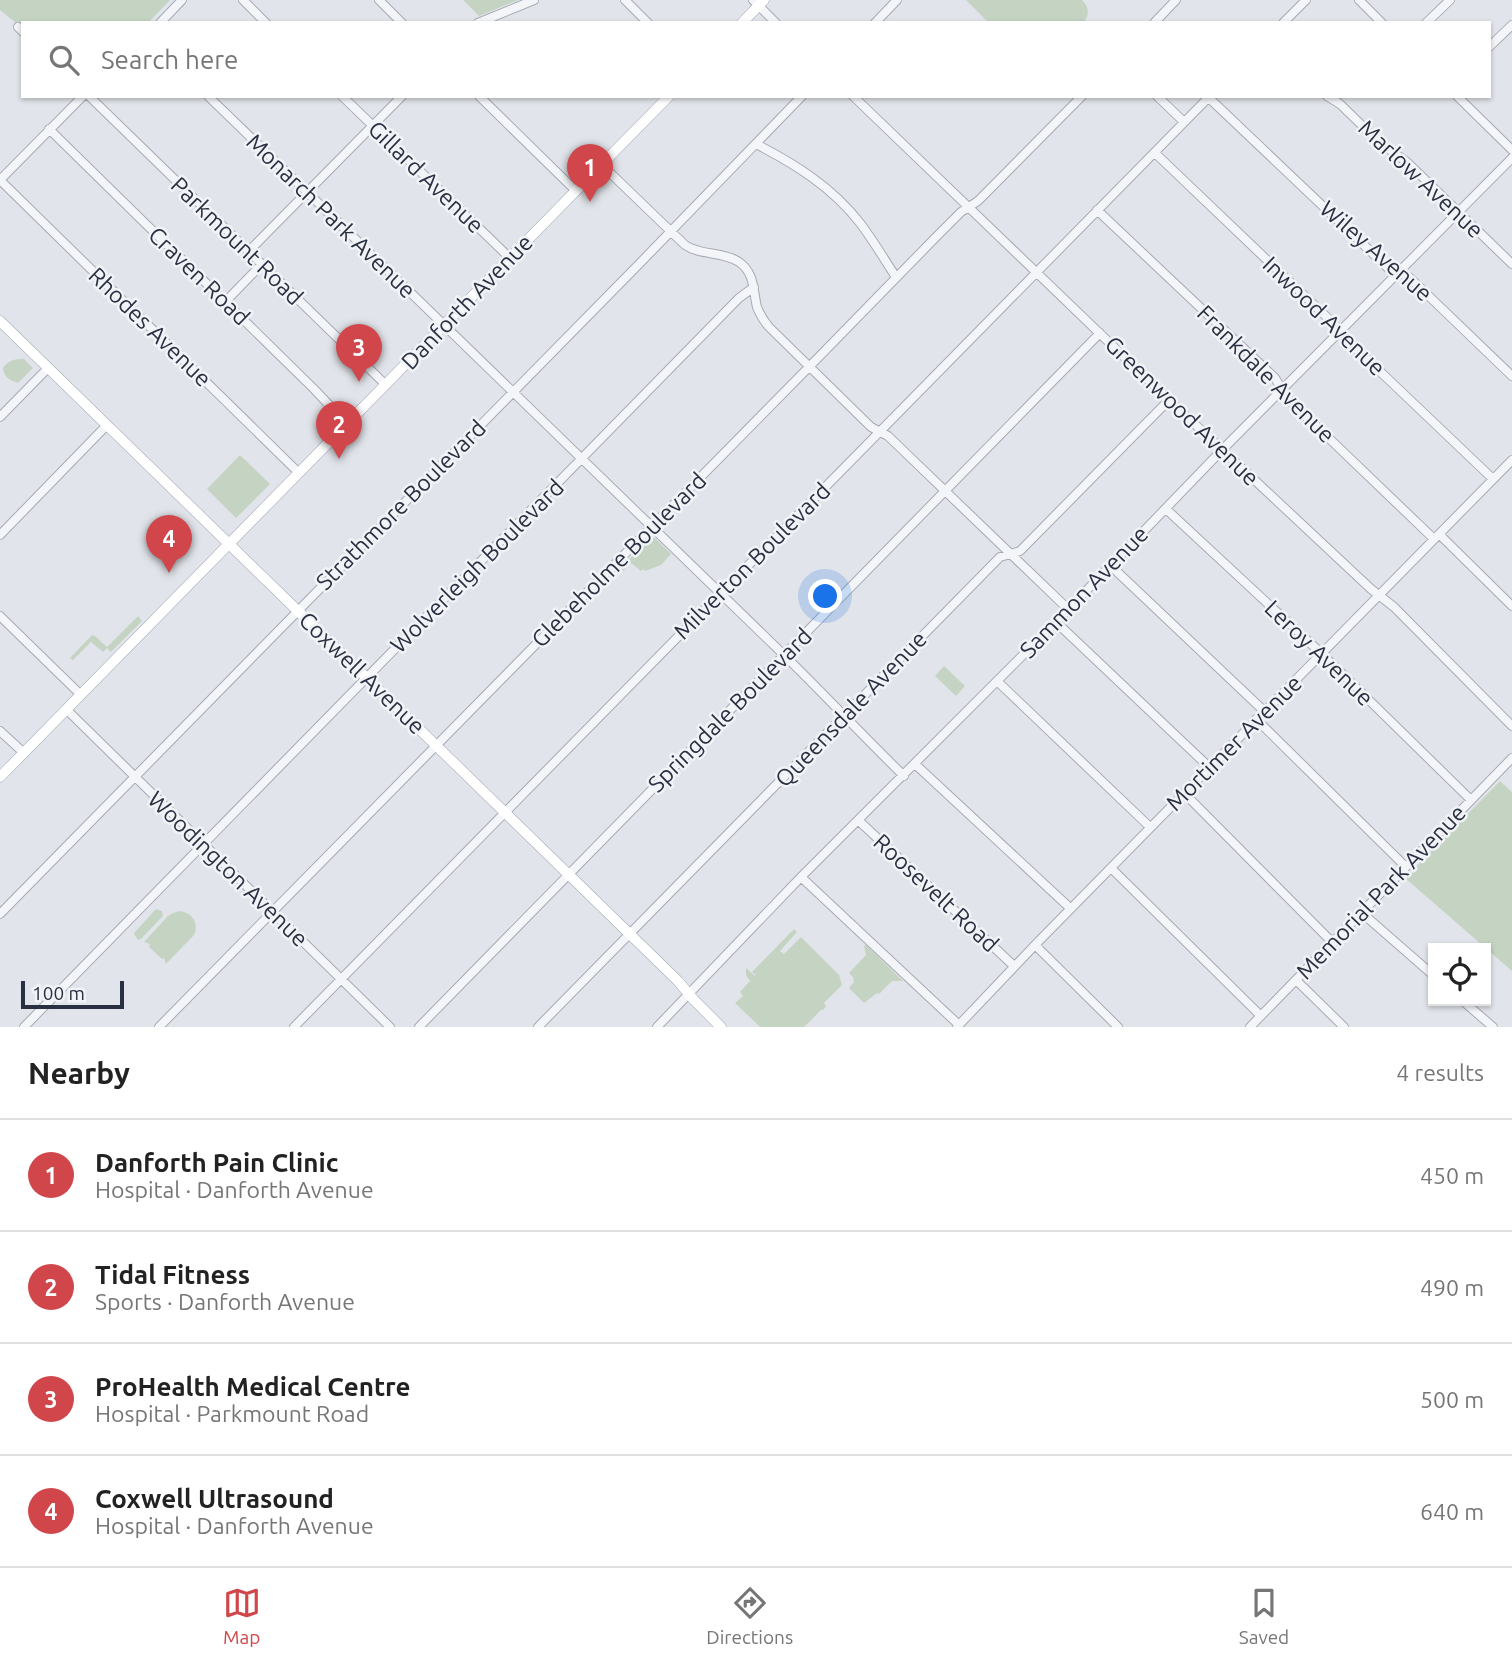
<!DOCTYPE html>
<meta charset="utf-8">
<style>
:root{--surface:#fff;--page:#f2f2f2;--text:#222;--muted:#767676;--line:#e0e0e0;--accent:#d0464b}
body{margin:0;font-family:Ubuntu,sans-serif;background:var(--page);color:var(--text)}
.controls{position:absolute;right:21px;bottom:21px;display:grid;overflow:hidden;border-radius:0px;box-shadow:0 2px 5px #0004}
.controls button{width:63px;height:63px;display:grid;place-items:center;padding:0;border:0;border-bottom:2px solid var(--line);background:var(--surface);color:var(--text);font:35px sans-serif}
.scale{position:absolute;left:21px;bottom:18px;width:103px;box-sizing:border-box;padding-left:7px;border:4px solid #293042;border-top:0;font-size:19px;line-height:24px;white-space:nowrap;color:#293042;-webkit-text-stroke:5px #f1f3f7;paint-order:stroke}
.you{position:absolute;left:826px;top:597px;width:24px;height:24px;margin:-18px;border:5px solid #fff;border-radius:50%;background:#1a73e8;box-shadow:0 0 0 10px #1a73e833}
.badge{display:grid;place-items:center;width:46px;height:46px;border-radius:50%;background:var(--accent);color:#fff;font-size:23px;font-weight:700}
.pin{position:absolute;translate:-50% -58px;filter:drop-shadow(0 2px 4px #0008)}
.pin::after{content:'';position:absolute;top:37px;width:24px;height:21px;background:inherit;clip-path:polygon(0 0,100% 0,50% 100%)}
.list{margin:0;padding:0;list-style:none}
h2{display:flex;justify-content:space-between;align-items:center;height:91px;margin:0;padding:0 28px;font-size:30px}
h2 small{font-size:23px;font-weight:400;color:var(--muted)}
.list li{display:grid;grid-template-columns:46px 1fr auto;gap:21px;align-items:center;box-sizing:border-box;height:112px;padding:0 28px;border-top:2px solid var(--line)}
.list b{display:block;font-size:26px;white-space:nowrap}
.list p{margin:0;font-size:23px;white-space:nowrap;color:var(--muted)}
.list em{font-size:23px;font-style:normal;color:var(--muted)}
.icon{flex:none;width:38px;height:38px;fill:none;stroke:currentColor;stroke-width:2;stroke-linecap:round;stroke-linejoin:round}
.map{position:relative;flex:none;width:1512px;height:1027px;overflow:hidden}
.search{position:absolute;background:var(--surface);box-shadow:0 2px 5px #0004;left:21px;right:21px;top:21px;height:77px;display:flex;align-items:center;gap:18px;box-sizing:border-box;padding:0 24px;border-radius:0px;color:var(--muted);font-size:26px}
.sheet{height:539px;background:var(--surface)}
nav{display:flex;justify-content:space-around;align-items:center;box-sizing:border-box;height:98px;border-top:2px solid var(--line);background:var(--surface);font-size:19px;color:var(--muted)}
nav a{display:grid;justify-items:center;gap:4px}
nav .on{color:var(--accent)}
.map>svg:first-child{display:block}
.green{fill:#c5d4c2}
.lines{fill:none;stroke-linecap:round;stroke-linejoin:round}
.minor-casing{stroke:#a6aab4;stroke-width:10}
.major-casing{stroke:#a1a7b6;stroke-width:11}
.minor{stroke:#f4f5f8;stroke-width:8}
.major{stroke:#fff;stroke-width:10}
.labels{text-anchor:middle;stroke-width:5;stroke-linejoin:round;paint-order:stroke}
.street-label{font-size:23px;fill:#293042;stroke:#f1f3f7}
</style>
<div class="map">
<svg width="1512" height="1027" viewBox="0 0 1512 1027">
<rect width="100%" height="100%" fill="#e1e4ea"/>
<path class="green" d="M0,0H170L148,23H23V26L18,21L16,23L0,10Z
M463,0H518L479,16Z
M966,0H1082C1090,8 1089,14 1084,23H989Z
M24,359L33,368L18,383C9,380 4,377 3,368C8,360 15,359 24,359Z
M240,455L270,484L236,518L207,489Z
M651,538H655L671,554L661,565L645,571L643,569L641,571L631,563L623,571L620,568Z
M138,616L142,621L111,652L107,648L103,652L91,642L73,660L70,658L92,635L95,636L107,647Z
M944,666L965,686L956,696L935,676Z
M1500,781L1512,792V971L1405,878Z
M156,909L162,911L163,916L141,939L138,940L134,934L135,932Z
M180,911C193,913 199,923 194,935L166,964L164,958L162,959L149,947L150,944L144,942L168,916L173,913Z
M794,929L797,932L780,951L784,954L801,937L839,975L842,985L824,1003L826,1006L823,1010H821L804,1027H760L735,1003L743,996L740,992L750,981L746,975V968L755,976L756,975L752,972Z
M866,945L903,981H892L879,994L877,993L864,1003L849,988L854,982L853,977L849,973L866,955L864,946Z"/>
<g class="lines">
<defs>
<path id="minor" d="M243,0L266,23
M379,0L402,23
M625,0L648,23
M753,0L776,23
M1359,0L1382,23
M160,23L182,0
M478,23L534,0
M875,23L897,0
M1154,23L1176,0
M1283,23L1306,0
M1426,23L1450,0
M18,27L23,32
M1489,47L1512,25
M83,96L0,180L299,473
M89,96L386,385
M208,96L784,655C825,695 863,736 904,776
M342,96L510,258
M479,96L576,191
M853,96L1169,400L1371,589L1394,607L1512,726
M1157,96L1184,122
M1327,96L1340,104L1380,143L1407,162L1512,264
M1457,96L1512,150
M1209,98L1388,268L1409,277L1512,376
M49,129L314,389L347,424
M756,144C795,164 832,187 860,223C873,240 884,259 896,277
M1155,153L1333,323L1347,340L1493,479
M602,165L685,245C701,256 722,251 739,262C755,273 753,291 757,307C760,315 764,321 769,327L871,427L888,436L1068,609
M1097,210L1275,378L1287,398L1434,539
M248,252L402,96
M225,302L261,265
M0,417L48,368
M1166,509L1322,654L1471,800
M1439,534L1512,606
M0,535L107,425
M1111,566L1264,711
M0,616L81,695
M1056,622L1209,767
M997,681L1150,827
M67,710L390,1027
M1256,719L1406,867
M0,731L24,753
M915,764L1070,908
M1184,793L1333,943
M858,820L1014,966
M1111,868L1261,1016
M801,877L959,1025
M1362,913L1433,975
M0,914L642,261L802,96
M1035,945L1118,1027
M1296,980L1344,1027
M1463,1001L1493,1027
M24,1027L739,298L754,287
M159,1027L810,366L936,237L961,212L978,201L1082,96
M294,1027L1210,96
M419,1027L1100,333
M538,1027L1000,557L1020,551L1169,400
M657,1027L801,877L1056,622L1222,450L1512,158
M957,1027L1035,945L1512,460
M1250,1027L1512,758"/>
<path id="major" d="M742,23L764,0
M0,321L678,981L694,1000L721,1027
M0,777L669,96"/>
</defs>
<use href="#minor" class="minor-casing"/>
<use href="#major" class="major-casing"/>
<use href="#minor" class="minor"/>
<use href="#major" class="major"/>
</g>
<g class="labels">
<g class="street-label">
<text transform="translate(426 177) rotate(44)" y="8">Gillard Avenue</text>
<text transform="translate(1421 179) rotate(43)" y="8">Marlow Avenue</text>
<text transform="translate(331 216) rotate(44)" y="8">Monarch Park Avenue</text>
<text transform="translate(237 241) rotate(44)" y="8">Parkmount Road</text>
<text transform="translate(1376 251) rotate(41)" y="8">Wiley Avenue</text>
<text transform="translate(199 276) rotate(44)" y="8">Craven Road</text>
<text transform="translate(467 302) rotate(-46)" y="8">Danforth Avenue</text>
<text transform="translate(1324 316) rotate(44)" y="8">Inwood Avenue</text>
<text transform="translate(150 327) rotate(44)" y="8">Rhodes Avenue</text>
<text transform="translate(1266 374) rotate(45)" y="8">Frankdale Avenue</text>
<text transform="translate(1182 411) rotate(44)" y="8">Greenwood Avenue</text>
<text transform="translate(401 505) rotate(-45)" y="8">Strathmore Boulevard</text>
<text transform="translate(619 560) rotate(-45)" y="8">Glebeholme Boulevard</text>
<text transform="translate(752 561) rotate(-45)" y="8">Milverton Boulevard</text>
<text transform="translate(477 566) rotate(-45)" y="8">Wolverleigh Boulevard</text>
<text transform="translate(1084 592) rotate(-46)" y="8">Sammon Avenue</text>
<text transform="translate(1319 653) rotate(44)" y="8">Leroy Avenue</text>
<text transform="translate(362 673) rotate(44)" y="8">Coxwell Avenue</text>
<text transform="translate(851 709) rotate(-46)" y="8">Queensdale Avenue</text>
<text transform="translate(730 710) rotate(-45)" y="8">Springdale Boulevard</text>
<text transform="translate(1234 743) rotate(-45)" y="8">Mortimer Avenue</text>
<text transform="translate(228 869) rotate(44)" y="8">Woodington Avenue</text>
<text transform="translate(1381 892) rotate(-46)" y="8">Memorial Park Avenue</text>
<text transform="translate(936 893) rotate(43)" y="8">Roosevelt Road</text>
</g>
</g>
</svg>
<div class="controls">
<button><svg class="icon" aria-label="locate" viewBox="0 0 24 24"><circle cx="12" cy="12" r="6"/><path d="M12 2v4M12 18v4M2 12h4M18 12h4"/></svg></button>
</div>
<div class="scale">100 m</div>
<div class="you"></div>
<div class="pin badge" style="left:590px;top:202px">1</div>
<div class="pin badge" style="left:339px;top:459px">2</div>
<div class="pin badge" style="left:359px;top:382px">3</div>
<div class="pin badge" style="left:169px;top:573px">4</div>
<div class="search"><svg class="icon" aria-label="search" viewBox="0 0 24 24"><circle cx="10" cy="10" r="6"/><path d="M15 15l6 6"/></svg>Search here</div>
</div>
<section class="sheet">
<h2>Nearby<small>4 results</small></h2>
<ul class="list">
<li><span class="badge">1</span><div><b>Danforth Pain Clinic</b><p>Hospital · Danforth Avenue</p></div><em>450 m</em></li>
<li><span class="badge">2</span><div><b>Tidal Fitness</b><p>Sports · Danforth Avenue</p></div><em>490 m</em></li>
<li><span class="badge">3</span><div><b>ProHealth Medical Centre</b><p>Hospital · Parkmount Road</p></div><em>500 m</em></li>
<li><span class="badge">4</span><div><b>Coxwell Ultrasound</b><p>Hospital · Danforth Avenue</p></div><em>640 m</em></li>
</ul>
</section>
<nav>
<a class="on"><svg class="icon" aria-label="map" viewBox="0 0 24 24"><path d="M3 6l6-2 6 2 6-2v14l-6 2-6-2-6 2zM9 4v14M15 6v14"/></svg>Map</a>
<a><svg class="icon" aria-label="directions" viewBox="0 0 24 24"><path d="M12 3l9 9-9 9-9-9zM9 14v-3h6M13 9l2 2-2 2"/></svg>Directions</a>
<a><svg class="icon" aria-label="saved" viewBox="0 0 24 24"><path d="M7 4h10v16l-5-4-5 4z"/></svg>Saved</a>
</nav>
